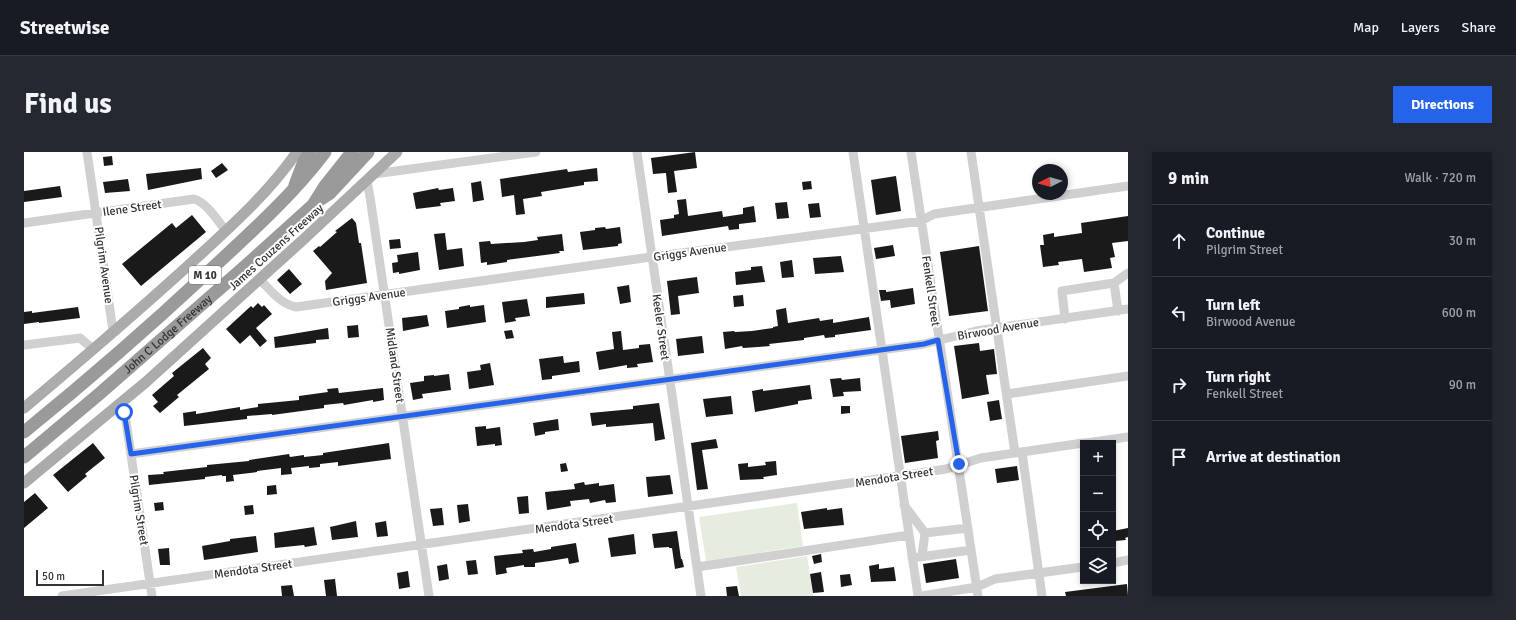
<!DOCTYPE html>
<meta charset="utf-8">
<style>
:root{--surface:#171b24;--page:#242831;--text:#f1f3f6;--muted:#9ea1a6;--line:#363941;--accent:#2563eb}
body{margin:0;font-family:Signika,sans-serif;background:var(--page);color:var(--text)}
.controls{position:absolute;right:12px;bottom:12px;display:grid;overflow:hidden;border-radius:0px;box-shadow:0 2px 6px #0003}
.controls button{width:36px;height:36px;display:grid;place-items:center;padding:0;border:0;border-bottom:1px solid var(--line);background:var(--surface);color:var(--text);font:20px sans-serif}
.compass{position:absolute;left:1008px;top:12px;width:36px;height:36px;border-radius:50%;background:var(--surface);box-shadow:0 2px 6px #0003;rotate:264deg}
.scale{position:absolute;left:12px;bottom:10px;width:68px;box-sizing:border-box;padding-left:4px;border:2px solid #333;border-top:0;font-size:11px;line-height:14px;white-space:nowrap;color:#333;-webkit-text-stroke:3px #fff;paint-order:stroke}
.stop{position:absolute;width:12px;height:12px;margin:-9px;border:3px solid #2563eb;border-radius:50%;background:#fff}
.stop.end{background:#2563eb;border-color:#fff;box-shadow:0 1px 4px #0008}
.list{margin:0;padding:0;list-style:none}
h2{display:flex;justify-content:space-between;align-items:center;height:52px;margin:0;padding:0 16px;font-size:17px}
h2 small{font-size:13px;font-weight:400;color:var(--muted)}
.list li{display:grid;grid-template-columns:26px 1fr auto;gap:12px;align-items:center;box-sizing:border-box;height:72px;padding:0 16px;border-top:1px solid var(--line)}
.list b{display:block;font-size:15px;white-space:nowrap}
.list p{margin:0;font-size:13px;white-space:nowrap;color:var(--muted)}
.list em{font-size:13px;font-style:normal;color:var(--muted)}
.icon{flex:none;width:22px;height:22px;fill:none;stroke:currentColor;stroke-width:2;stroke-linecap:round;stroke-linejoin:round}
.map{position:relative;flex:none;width:1104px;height:444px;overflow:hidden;border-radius:0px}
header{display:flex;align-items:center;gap:24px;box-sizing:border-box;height:56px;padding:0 20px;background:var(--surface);border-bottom:1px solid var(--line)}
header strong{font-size:19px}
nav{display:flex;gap:22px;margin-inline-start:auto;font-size:14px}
.intro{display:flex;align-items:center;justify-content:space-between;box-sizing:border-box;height:96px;padding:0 24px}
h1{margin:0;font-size:28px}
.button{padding:10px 18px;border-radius:0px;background:var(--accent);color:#fff;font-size:14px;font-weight:700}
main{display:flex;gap:24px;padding:0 24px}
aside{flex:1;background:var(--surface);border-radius:0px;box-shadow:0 2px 6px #0003}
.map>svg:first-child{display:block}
.green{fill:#e6ecdf}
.building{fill:#1a1a1a}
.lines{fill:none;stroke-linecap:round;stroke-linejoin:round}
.minor{stroke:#d0d0d0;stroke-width:9}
.major{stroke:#ababab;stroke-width:11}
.highway{stroke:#9a9a9a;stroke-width:13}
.route{stroke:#2563eb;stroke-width:5}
.labels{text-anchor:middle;stroke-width:4;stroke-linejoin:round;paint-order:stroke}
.shield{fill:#fff;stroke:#707070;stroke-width:1}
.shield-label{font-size:11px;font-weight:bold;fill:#333}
.street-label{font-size:12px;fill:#333;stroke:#fff}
</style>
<header>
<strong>Streetwise</strong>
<nav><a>Map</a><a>Layers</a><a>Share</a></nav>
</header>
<div class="intro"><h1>Find us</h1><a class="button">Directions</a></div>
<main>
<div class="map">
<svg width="1104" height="444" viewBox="0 0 1104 444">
<rect width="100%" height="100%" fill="#fff"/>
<path class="green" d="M773,351L779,394L682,409L675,365Z
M783,404L789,444H717L712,415Z"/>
<path class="building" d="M671,0L673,16L650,19L653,40L644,41L642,21L629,22L627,6Z
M88,4L89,13L80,14L79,5Z
M198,11L204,18L192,26L187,19Z
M177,16L178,27L124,38L122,22Z
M573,16L574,29L560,30V33L517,40L518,44L499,47L501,62L492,63L490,43L478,45L476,27L543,17L544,20Z
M872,24L877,59L852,63L847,28Z
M104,27L106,39L81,41L79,30Z
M457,29L460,48L449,50L447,31Z
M787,29L788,37L779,38L778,30Z
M36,34L38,45L0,50V39Z
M414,36L415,38L429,36L431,49L416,51L417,54L392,57L389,41Z
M662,47L664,64L698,59L699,65L719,62V56L730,54L732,70L715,72V77L705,78L704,74L638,84L636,68L650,66V63L655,62L653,48Z
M763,50L765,66L753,67L751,51Z
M795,51L797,65L786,66L784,52Z
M168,63L182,80L117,134L98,112L148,71L152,76Z
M1104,64V89L1088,91L1091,105L1086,106L1088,116L1060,120L1058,107L1034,110L1035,113L1019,115L1016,93H1020L1019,83L1030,81V85L1058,81L1057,71Z
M328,66L332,71L335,91H337L343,131L302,138L301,129L308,121L289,99L295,94L296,95L313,80L311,79Z
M581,75L582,77L596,75L598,91L594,92V94L559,98L556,80L571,78V76Z
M421,81L423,98L438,96L440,114L415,118L410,82Z
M538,82L540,99H535L536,101L483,108V110L470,112L463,113V110L457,111L455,90L466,89L467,92L500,90L514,88L513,85Z
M376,87L377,96L366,97L365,88Z
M869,93L871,104L852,107L850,96Z
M955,94L964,159L925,164L916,100Z
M394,100L396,118L375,122V120L369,121L368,111L374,110L373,103Z
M817,104L820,120L791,122L789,106Z
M768,108L770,125L758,126L756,110Z
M738,114L741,130L712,133L711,120L727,118V115Z
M265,117L278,132L266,142L253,128Z
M673,125L675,141L654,144L656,162L647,163L643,129Z
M605,133L607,150L596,152L593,135Z
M889,136L891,152L867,156L866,148L857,149L855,138H862V140Z
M560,141L561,152L522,156V145Z
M719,143L720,154L710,155L709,144Z
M503,147L506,164L491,166L492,169L481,171L478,150Z
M234,151L238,155L240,153L248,162L232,176L243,189L236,195L226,183L216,192L202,177L227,154L229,156Z
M446,153V155L460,153L462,170L423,176L421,159L435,157V155Z
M54,155L56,166L15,171V170L0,172V160L8,159V161Z
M762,156L764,171L795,166L796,169L809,167V171L845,165L847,178L811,183V185L801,186L800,183L780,186V188L745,192L746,194L734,195L719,196L718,194L701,197L699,180L710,179L711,180L728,179L749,176V175L754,174L752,158Z
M403,163L405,174L379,179L378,166Z
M334,173L335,185L324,186L323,174Z
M304,176L305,187L292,188V191L251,196L250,185Z
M488,178L490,186L482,187L480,179Z
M597,179L599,198L615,196V193L626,192L629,210L613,212L614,215L603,216V213L575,218L572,200L590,197L588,180Z
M678,184L680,201L654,204L652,187Z
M955,191L956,199L970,197L973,222L962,223L965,242L938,247L930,194Z
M179,196L187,206L181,212L185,217L153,243L155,245L136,261L129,254L134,250L128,243L150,224L148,221Z
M539,204L540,211L555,209L556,220L528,224V227L518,228L515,207Z
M466,211L470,233L445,237L443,220L457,218L456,213Z
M425,222L427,238L398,242L399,246L389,248L386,231L400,229V224L410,223V224Z
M817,226L818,228L836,226L837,239L819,240L820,244L809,245L806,227Z
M786,233L788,247L774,249V252L731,260L728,239L739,237V239Z
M314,236L315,241L359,236L360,248L349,250V248L320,253L319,251L300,253V256L248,263V262L223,264V267L160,274L159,261L172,259V262L216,255V258L234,255V252L275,248V244L304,240L303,237Z
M707,244L709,262L682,265L679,247Z
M975,248L978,267L966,269L963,250Z
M635,251L641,287L631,289L629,271L582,275V272L568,274L566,261L609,257V254Z
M817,254H826V261L817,262Z
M534,267L535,278L521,280V282L511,284L509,271Z
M462,274V277L476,275L478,293L471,294V292L453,294L451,275Z
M914,279L915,288L912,289L914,306L881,311L877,284Z
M692,287L694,296L678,298L684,337L673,338L667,291Z
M69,291L81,306L61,322L63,324L44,340L29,323Z
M365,291L367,307L314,314V310L296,312V315L285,316V314L267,316L268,322L257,323V316L233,319V320L209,323L210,329L202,330V324H198V323L181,325V327L125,333L124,323L140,322L139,320L183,315V313L225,309V308L265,302L266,305L280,303V305L299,303V301Z
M752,309L753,323L739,325L740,327L716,328L714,312L724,311V315L742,313L741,310Z
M542,311L544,319L537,320L536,312Z
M993,314L995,328L973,331L971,317Z
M646,323L649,342L624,345L622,325Z
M560,330L561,333L575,331V334L590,332L592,350L582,351L581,348L566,351L565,347L546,349L547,354L523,358L521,340L551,337L550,332Z
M252,333L253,342L243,343V334Z
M11,341L24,356L0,376V350Z
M504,344L505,361L495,362L493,345Z
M139,350L140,358L131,359L130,351Z
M444,352L446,369L435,371L433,353Z
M229,353L230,362L221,363L220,354Z
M418,356L420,373L409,374L406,357Z
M803,356V358L818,356L820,373L780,377L777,360Z
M332,369L334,385L308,388L306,375Z
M362,369L364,384L353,385L351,371Z
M290,375L293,393L281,395L280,393L251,396L250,381Z
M1104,376V385L1101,386L1102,388L1091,389L1089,379Z
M653,379L657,407H658L660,415L651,417L648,396H645V395L630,396L628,382Z
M610,382L612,402L587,405L584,386Z
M232,384L234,400L180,408L178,394L206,389V387Z
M552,391L555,410L545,412L544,406L526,409L511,411V415H500V413L482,416L483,421L472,423L470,404L499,401L498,398L509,397L510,400L527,397V395Z
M145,396L146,413H136L134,397Z
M797,402L798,410L790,412L788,404Z
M932,407L935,426L902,431L899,412Z
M452,408L454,422L444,423L442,409Z
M423,412L425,427L415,429L413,414Z
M855,412V417L870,415L872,429L847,430L845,414Z
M384,419L386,435L375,437L373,421Z
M797,420L800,440L789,441L786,422Z
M826,422L828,433L817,435L816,423Z
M311,427L313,444H302L300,428Z
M1103,432L1104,444H1042L1041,440Z
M268,433L270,444H258L257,434Z
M713,434L715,444H703L702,435Z"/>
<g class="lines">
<path class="minor" d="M63,0L89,179
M613,0L677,444
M829,0L894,444
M887,0L954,444
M947,0L991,301
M350,22L512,0
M343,29L346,45L405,444
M0,71L170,47C182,50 194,69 202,79
M236,128C247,138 256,152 272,155L627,105L897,69L910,62L1104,34
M1090,131L1104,121
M1041,167L1038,139L1090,131L1094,159
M0,193L56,186L69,197
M983,242L1104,224
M99,249L128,444
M1062,291L1104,285
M998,300L1018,444
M107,302L900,192L952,179L1104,157
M880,353L901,381L944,376
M898,404L901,381
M888,406L947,398
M1089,411L1104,408
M673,415L885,383
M38,444L875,324L922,317L957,306L1059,291
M898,444L953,435L971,427L1059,415"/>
<path class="major" d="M0,256C56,209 112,161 166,112C204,77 243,43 273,0
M0,331L122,230L281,86L373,0"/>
<g class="highway">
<path d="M271,33L280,9L286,0"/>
<path d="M297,47L306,41L344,0"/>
<path d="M0,280C63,229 124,176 183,121C224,83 267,45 301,0"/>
<path id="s1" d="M0,305L74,243L217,118L289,53L301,34L328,0"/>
</g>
</g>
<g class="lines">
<path class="route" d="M100,260L107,302L900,192L914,188L935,312"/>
</g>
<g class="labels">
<rect class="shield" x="165" y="114" width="32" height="18" rx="3"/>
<g class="shield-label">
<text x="181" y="127">M 10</text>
</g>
<g class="street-label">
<text transform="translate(108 56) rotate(-8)" y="4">Ilene Street</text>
<text transform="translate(252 95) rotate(-42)" y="4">James Couzens Freeway</text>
<text transform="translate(666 100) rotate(-8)" y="4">Griggs Avenue</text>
<text transform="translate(80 113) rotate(82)" y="4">Pilgrim Avenue</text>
<text transform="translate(907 139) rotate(82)" y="4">Fenkell Street</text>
<text transform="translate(345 145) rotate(-8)" y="4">Griggs Avenue</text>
<text transform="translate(637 175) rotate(82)" y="4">Keeler Street</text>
<text transform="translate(974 177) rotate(-10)" y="4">Birwood Avenue</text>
<text dy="4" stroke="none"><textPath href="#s1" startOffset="189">John C Lodge Freeway</textPath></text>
<text transform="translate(371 213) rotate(82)" y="4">Midland Street</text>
<text transform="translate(870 325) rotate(-9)" y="4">Mendota Street</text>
<text transform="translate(115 358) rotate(81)" y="4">Pilgrim Street</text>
<text transform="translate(550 372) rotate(-8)" y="4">Mendota Street</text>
<text transform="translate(229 417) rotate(-8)" y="4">Mendota Street</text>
</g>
</g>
</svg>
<div class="controls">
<button>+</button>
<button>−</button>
<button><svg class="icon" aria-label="locate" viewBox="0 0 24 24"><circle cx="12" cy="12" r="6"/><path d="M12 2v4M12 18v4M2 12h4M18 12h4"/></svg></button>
<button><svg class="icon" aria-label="layers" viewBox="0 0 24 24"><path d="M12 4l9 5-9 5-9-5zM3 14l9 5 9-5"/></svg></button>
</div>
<svg class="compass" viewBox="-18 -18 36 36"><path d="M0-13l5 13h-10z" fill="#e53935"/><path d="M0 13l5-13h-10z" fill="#9ea1a6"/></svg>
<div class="scale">50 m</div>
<div class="stop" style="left:100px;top:260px"></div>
<div class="stop end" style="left:935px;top:312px"></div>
</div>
<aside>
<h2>9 min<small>Walk · 720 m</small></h2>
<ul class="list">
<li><svg class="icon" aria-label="ahead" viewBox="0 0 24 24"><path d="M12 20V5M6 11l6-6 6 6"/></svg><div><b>Continue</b><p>Pilgrim Street</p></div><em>30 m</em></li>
<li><svg class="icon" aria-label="left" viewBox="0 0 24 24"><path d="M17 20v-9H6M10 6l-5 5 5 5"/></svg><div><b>Turn left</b><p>Birwood Avenue</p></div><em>600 m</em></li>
<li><svg class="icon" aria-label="right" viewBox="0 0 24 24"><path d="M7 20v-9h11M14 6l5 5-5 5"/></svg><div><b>Turn right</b><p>Fenkell Street</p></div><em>90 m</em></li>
<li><svg class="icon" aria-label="arrive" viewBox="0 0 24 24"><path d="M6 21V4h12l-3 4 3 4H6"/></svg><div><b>Arrive at destination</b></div></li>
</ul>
</aside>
</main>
